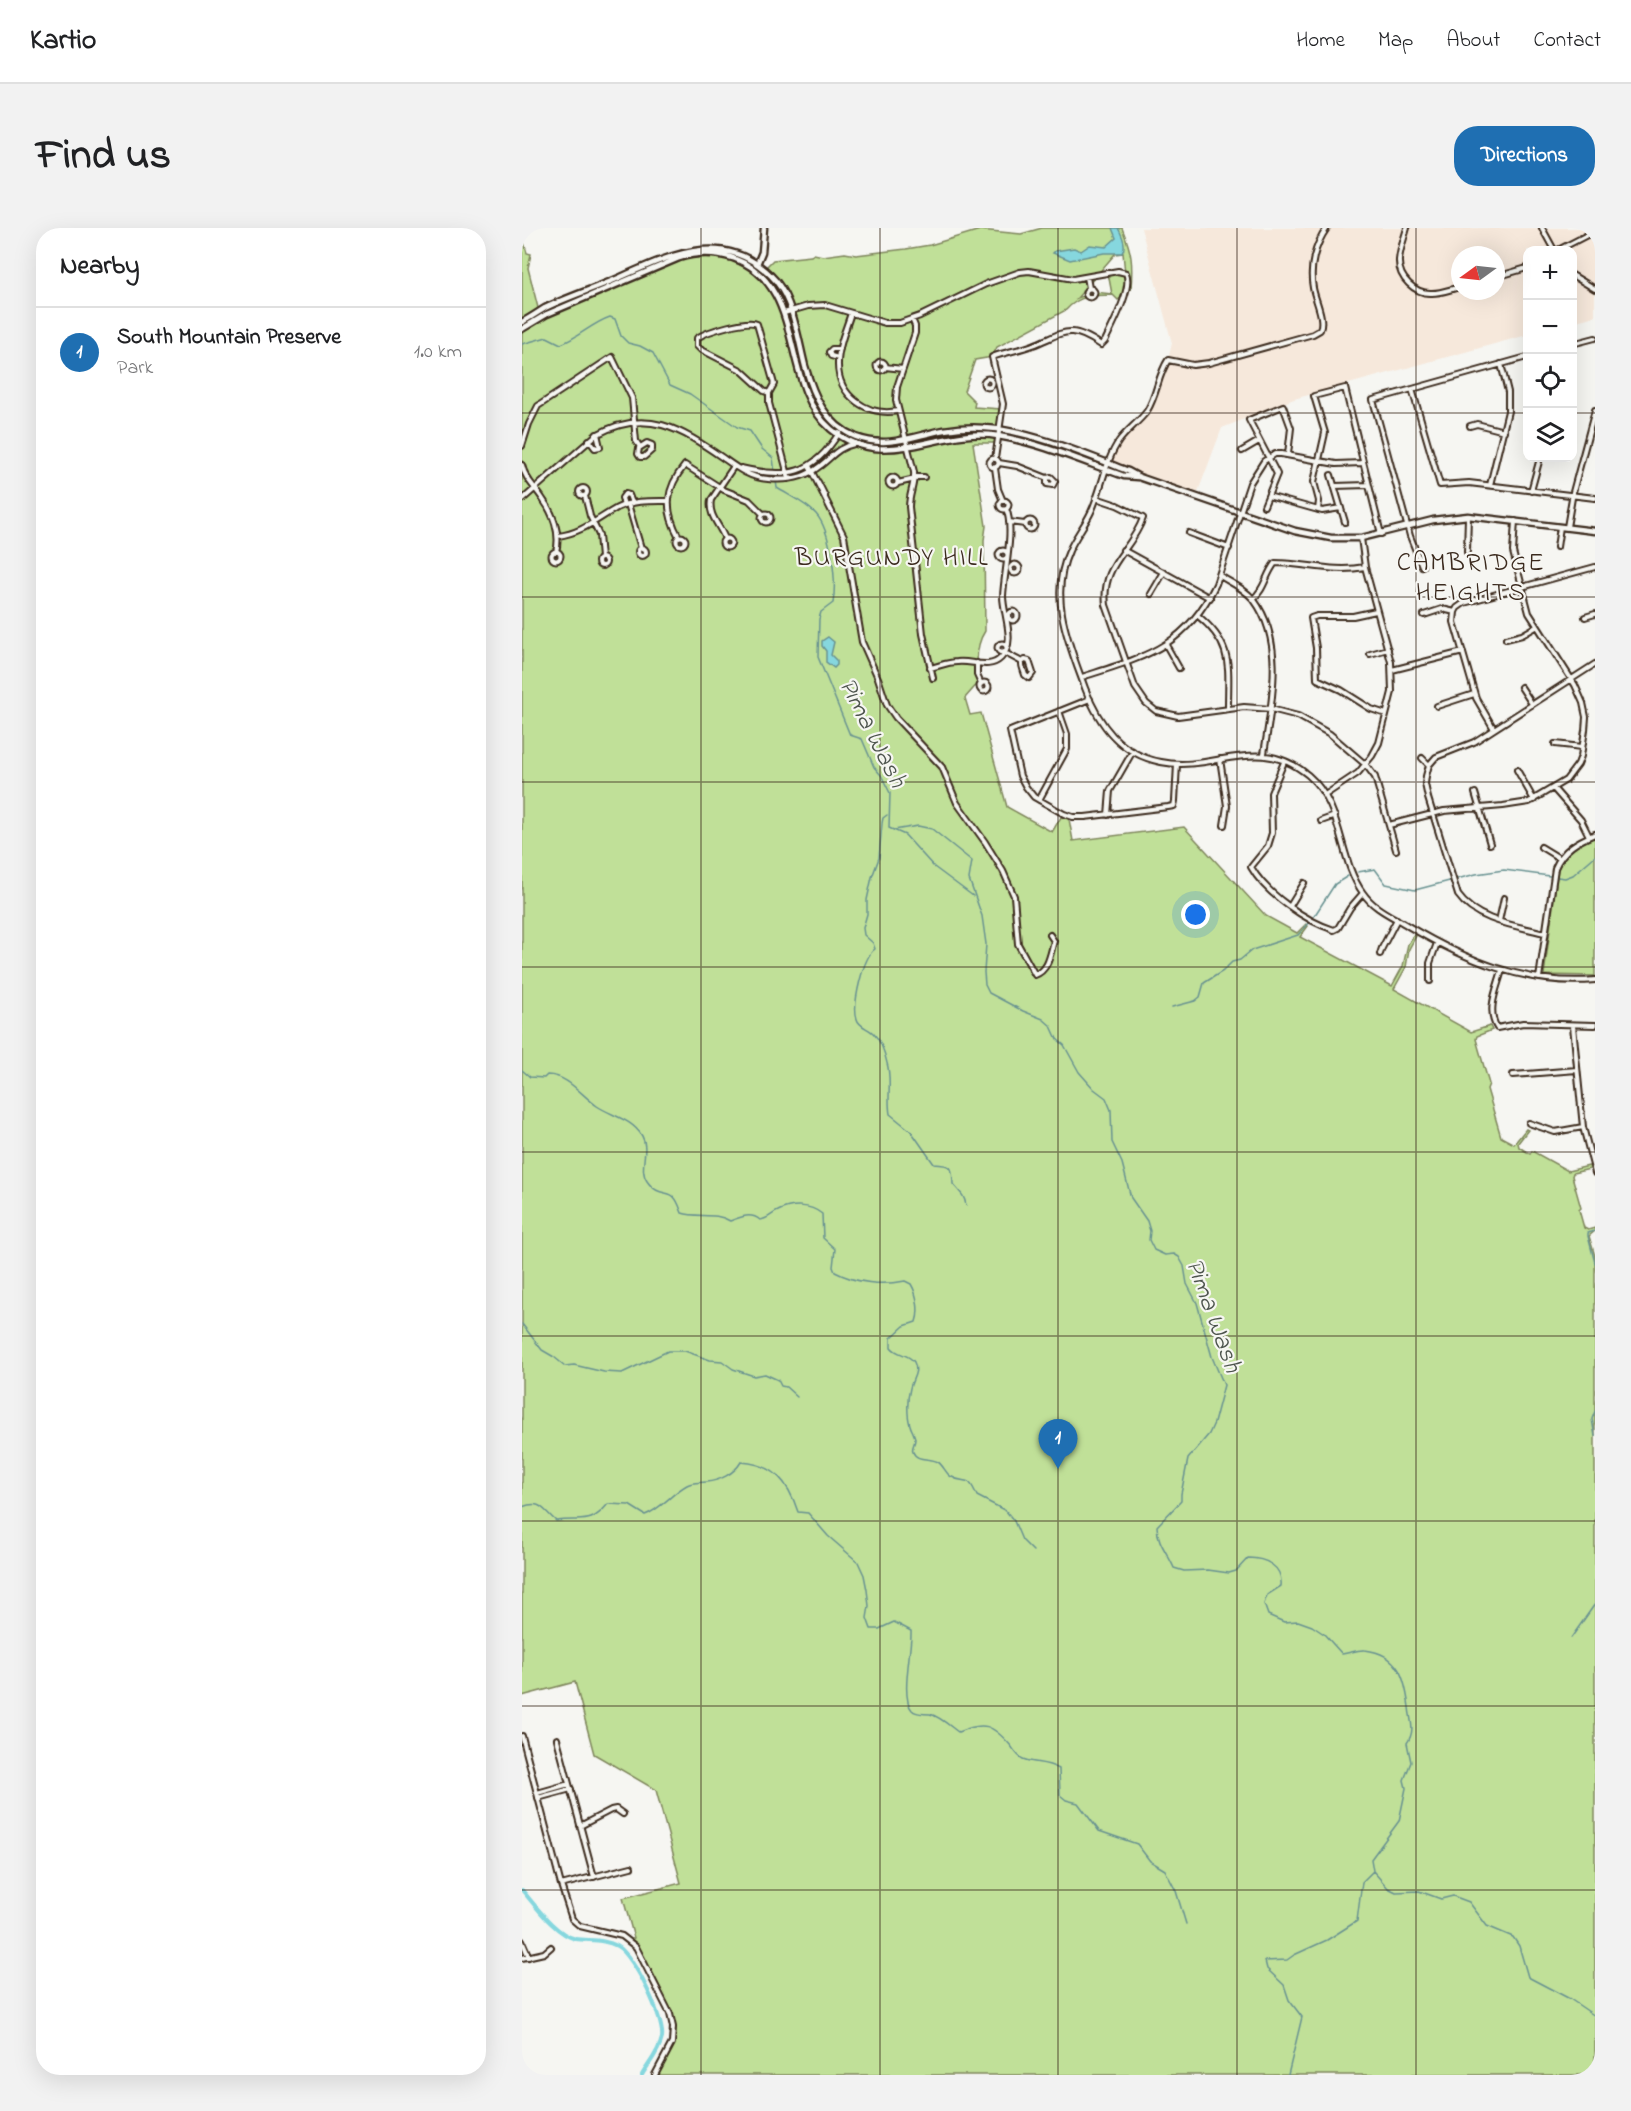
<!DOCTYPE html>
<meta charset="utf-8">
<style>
:root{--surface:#fff;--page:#f2f2f2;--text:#202124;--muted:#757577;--line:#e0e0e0;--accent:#1f6fb2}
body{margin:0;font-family:"Indie Flower",sans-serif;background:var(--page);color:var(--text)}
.controls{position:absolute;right:18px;top:18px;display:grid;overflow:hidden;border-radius:12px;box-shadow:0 6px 24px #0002}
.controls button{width:54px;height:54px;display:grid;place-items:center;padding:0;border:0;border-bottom:2px solid var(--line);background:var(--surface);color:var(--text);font:30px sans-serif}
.compass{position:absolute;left:929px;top:18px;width:54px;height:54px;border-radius:50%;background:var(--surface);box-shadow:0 6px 24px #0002;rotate:255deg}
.you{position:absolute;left:674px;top:687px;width:21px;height:21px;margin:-15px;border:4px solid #fff;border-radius:50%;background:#1a73e8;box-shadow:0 0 0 9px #1a73e833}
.badge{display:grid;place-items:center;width:39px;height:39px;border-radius:50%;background:var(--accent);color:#fff;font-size:20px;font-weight:700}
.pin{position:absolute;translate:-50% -50px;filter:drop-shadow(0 2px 3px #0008)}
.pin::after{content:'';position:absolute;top:32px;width:21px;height:18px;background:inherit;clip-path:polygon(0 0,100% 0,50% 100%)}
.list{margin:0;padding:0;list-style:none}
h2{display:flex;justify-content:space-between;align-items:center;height:78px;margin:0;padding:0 24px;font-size:26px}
h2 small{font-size:20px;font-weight:400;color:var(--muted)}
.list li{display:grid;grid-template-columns:39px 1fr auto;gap:18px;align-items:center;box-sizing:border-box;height:90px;padding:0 24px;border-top:2px solid var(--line)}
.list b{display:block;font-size:22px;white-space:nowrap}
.list p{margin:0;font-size:20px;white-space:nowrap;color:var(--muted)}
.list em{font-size:20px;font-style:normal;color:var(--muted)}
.icon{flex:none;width:33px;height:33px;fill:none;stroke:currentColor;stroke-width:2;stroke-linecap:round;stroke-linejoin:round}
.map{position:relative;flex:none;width:1073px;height:1847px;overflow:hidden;border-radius:24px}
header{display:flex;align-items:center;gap:36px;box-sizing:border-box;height:84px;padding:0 30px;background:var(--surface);border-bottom:2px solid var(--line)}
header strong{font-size:28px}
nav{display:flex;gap:33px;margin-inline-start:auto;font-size:21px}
.intro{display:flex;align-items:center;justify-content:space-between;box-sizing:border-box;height:144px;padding:0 36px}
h1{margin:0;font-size:42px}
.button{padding:15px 27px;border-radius:24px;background:var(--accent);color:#fff;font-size:21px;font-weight:700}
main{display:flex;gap:36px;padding:0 36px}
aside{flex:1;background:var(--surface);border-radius:24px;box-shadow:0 6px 24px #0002}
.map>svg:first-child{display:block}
.built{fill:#f6e8db;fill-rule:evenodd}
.green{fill:#c0e098;stroke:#7e855b;stroke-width:1.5;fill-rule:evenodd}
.water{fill:#86d7de;stroke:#689291;stroke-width:1.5}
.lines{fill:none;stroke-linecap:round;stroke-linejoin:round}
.stream{stroke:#689291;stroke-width:1.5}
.canal{stroke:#86d7de;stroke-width:4}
.minor-casing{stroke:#3b2a1e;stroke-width:8}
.major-casing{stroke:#3b2a1e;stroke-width:9}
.minor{stroke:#f6f6f2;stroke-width:4}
.major{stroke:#f6f6f2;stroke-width:4.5}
.grid{fill:none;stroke:#3b2a1e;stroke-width:1.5;stroke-opacity:0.55}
.labels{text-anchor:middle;stroke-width:4.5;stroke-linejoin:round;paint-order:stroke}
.neighbourhood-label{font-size:26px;letter-spacing:1.5px;fill:#3b2a1e;stroke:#f6f6f2}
.water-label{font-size:26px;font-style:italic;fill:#4e554e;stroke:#f6f6f2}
</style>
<header>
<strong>Kartio</strong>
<nav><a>Home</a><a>Map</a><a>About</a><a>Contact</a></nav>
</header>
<div class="intro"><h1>Find us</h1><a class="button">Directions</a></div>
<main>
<aside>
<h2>Nearby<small></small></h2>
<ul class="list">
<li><span class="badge">1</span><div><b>South Mountain Preserve</b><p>Park</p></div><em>1.0 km</em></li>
</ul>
</aside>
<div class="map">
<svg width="1073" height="1847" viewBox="0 0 1073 1847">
<rect width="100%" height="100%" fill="#f6f6f2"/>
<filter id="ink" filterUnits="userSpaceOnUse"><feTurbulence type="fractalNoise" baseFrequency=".0167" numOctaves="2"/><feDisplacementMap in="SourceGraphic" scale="12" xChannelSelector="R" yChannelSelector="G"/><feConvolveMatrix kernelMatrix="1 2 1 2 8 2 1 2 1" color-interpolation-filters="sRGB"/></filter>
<g filter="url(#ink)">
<path class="built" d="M619,0H1073V88L1051,94L1050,22H1005V107L772,171L700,200L674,269L585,239L595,215L624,185L646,132L650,115ZM938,27H974V63H938Z"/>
<path class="green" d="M520,0H600C610,25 611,34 609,61L596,72L591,67C572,67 557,67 544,82L475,119L470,129L453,132L442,163L453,174L452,179L479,181L474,215H451L464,298L462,312L463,403C453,418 454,437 457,454L443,470L448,487L459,485L485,579L530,604L539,589L547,591L551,613L662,599L744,688L775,705L784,696L786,698L778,709L870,758L881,738L886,716L892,707L894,708L887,721L884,739L872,761L949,804L968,798L970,802L955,808L954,811L967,856L965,861L979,909L992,916L1004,901L1006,902L996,915L997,919L1008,926L1010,923L1046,943L1067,938L1068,941L1051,945L1050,948L1059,980L1057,982L1062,1000L1066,1002L1073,1000V1003L1067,1008L1073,1028V1847H135C143,1834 153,1820 154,1804C154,1785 122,1727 109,1712L112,1710L101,1670L159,1655L134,1562L72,1526L53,1454L0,1468V8L5,25L9,26L6,40L19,92C50,77 83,63 115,50C137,40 161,27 185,28C205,29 219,36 236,47L251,32L289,28L292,26L301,28L323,25L334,27L384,21L408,17L458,2L499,6ZM601,25L603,45H586L590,66L572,64L555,70L593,26Z
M1073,608V748L1022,747L1036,641C1043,623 1056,616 1073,608Z"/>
<path class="water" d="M590,0H596C600,7 605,18 600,25H582L548,32L531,25L533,23L552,20L559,23L568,17L584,19L594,10Z
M306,409L312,414L309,427L315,433V437L312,440L304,434V423L300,418V413Z"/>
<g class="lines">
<path class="stream" d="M0,116L25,109L39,116C56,110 70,95 88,89L93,91L99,108L106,115L118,118L131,125L148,157L168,166L215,199L228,203L240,221L251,230L255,260C268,268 284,275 294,286C309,303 315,353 311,375L299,384L297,391L296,429L328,507L340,511L352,539L359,547L368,565L367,600L383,607L412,639L451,668
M365,587L361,590L360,595L357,630L350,649L345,672V686L341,700L342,707L351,715L353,721C341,729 330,777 335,791C337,799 347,800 352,806C359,813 363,826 365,835C370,852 365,869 368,886L389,903L412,936C432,937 430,939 431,956C437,964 442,966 444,977
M372,602L396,598L410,601L450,633L447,651L460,688L464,716L462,744L463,757L467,765L501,783L521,791L529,798L535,811L542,817L557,844L572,861L584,870L589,882L590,914L600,935L609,970L625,993L628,1003L627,1012L632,1022L643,1027L652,1026L657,1029L662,1038L665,1056L675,1075L690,1129L702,1157L692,1195L687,1206L666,1231L659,1266V1273L635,1298C635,1315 646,1325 652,1340L662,1343L686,1342L707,1345L714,1343L726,1330C743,1330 761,1338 759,1358L745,1367L742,1376L746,1387L762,1394L776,1393L790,1398L802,1406L820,1426C828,1425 836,1421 843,1422C878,1426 883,1451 887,1479C888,1493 894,1502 885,1515L889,1534L882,1552L884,1560L877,1593L849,1631L851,1643L866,1660L874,1664L897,1663L919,1671L931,1668L947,1674L965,1698L991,1709L997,1718L1006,1749L1048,1771L1073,1788
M836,644L853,641L864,656L893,662L954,646L982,642L1043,650L1051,647L1073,628
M791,690L813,656L826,648
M650,779L673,773L678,769L682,755L701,743L710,734L718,732L730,722L776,707L788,694
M0,842L8,849L22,850L25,847C46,847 59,867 75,878C90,888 110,891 120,908C128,922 116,940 125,953C136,969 146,962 152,969C156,973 158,980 160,985C176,990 193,984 208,993C218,989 229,984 238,992C246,991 249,986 256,983C270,976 288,976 300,986L301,1010L313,1021L311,1039L313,1044C334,1055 360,1058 383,1053L389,1056C395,1066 398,1083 394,1094L382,1098L369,1110V1119C375,1127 387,1126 392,1134C397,1144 390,1151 388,1160C385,1171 385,1187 388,1197C389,1201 393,1207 393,1211C393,1216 389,1219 391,1224C395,1234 408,1229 416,1234C421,1237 423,1244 428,1248C444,1258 445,1244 455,1268L484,1283L492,1293L500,1312L511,1323
M1073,1003L1066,1005V1008L1073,1035
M0,1096L20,1122L32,1129L43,1138L52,1137L82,1144L100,1145L146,1123H163L188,1132L200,1133L211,1141L232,1148L243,1146L256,1152L259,1158L264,1159L275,1169
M1073,1183L1070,1191L1073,1208
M0,1279C20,1272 20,1281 34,1293C60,1289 67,1299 86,1276L107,1277L123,1287C139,1281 150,1265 165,1257C171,1254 178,1255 184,1254C197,1253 212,1246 219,1234C252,1236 266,1253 276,1284L286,1285L306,1308L336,1334L342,1347L345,1362L347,1378L345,1390L349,1401H357L372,1394L389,1403C390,1422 378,1469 390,1482C395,1487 402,1485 408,1486C417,1488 428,1498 436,1504C462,1493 470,1496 489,1518C492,1522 496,1529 501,1531C513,1536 523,1533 537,1541L538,1567L544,1572L556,1575L577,1603L615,1616L628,1633L643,1642L654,1663L664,1696
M1049,1410L1073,1376
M766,1847L780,1789L767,1772L762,1757L745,1741L743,1733L765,1732L772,1727L805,1712L835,1693L840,1654L851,1643"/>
<path class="canal" d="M0,1662C13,1677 34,1707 54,1711C67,1713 83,1711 95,1718C112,1727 143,1792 140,1810C137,1824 127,1835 120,1847"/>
<defs>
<path id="minor" d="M805,0C793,17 787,39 791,60C793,72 803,90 798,102L791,106L687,135L671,137L646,132C636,147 635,167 625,183C617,194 605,202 597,213C583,233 580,261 569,284C563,297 553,309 547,323C526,369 547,416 563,460C577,497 598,526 639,534C692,545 736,505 786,547C822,578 816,631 841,665C852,681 870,688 886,698C943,732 1005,758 1073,752
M885,0C882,11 878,21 877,32C876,50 893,66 910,65C919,65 929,61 938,59
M1020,0L1032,22
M1036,22L1073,3
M1050,47L1073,61
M565,49L567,60
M974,49L1005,40
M563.5 65a4.5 4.5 0 1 1 9 0a4.5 4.5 0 1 1-9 0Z
M262,85L286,78L303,77L363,95H378L398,88L464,56L498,44L507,43L551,51L596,43L604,45C611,60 590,98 583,113L579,117C547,95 542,105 511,117C498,122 483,124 470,129L481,176L473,231
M329,85C324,101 316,118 316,135C315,168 346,189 376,183
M390,91L393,98V105L375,159L374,172L392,244C393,256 387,266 387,279L401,406L411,450
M1050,116L1073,110
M316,130L309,128L307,124L310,121H318
M354.5 138a4.5 4.5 0 1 1 9 0a4.5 4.5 0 1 1-9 0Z
M363,139L381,141
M461.5 155a4.5 4.5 0 1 1 9 0a4.5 4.5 0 1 1-9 0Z
M890,161L918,257L947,255L1073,270
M247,165L242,163L219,142L178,121L175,118V110C185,103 226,91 235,96L252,156L247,165V175L267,251
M948,198L955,196L982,203
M67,212L73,220L78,219L75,206
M125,215L130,217V222L122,229H118L116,226L117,220Z
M0,218L7,196L16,178L90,129L110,170L114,213L118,219
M720,223L737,213
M467.5 235a4.5 4.5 0 1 1 9 0a4.5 4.5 0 1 1-9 0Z
M477,235L495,238L525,250L529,249L533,253L531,257L525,256V250
M0,237C3,251 13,259 20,270C31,285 39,305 34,324
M287,238L322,308L340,414L356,450L365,477L374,490L420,539L435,575L463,614L481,643L492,668L496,716L513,747C527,742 528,726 532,713L528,707
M219,240C265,251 291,247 317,205
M473,240L476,261L481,273
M809,247L823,294
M393,249H402
M366.5 254a4.5 4.5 0 1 1 9 0a4.5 4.5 0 1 1-9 0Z
M296,254L303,268
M376,255L393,251
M968,257L986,183V164L979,136
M813,258L845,257
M57 264a4 4 0 1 1 8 0a4 4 0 1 1-8 0Z
M1009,263L1018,230
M63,268L68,288L77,307L79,330
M746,268L800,283L819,280
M574,270L595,277L621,290C609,324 579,336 584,377L613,459L624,475L634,483L656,488L722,479L749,481L776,488L808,506L844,537L853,549L874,622
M0,272L74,207C124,179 159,201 201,230C215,240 228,250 246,251C264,253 283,250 298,238C310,229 316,219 332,216
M477.5 277a4.5 4.5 0 1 1 9 0a4.5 4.5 0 1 1-9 0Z
M106,276L119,320
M102,277L100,270L103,266L107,267L110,275
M742,278L755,246L727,192L761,178L769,200L766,226
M796,282L797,273L792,254L803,205L792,168L823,160L859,306
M239.5 290a4.5 4.5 0 1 1 9 0a4.5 4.5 0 1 1-9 0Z
M503.5 297a4.5 4.5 0 1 1 9 0a4.5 4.5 0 1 1-9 0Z
M487,294L503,296
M1045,299L1051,264L1073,182
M667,305L707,320
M36,308C60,305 75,291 95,280C111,272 129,273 147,273
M154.5 313a4.5 4.5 0 1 1 9 0a4.5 4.5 0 1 1-9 0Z
M157,309C142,282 143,261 163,237L202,262L227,272L241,286
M200.5 315a4.5 4.5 0 1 1 9 0a4.5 4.5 0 1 1-9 0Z
M203,311C198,297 186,288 189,272L212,238
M1035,319L1038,299
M116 324a4 4 0 1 1 8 0a4 4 0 1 1-8 0Z
M601,322L688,370
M476.5 327a4.5 4.5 0 1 1 9 0a4.5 4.5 0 1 1-9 0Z
M29.5 328a4.5 4.5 0 1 1 9 0a4.5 4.5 0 1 1-9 0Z
M945,324L946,288
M76 334a4 4 0 1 1 8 0a4 4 0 1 1-8 0Z
M488.5 341a4.5 4.5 0 1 1 9 0a4.5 4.5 0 1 1-9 0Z
M900,338L888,308L851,172L1005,129
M698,348C710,355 723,361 732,372C764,415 749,477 742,526
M629,366L642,344
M731,371C743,361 743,348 753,335C785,335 809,345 843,339
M854,383L831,388H795L789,390L794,420L795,451L819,462L849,481L864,486
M486.5 388a4.5 4.5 0 1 1 9 0a4.5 4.5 0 1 1-9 0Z
M933,384L932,394L954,470L972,501
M675,387C712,417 706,437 706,480
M902,387L920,381L933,384L935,380L942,375L1073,339
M1063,389L1073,386
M984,411L1000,407L1014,399
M475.5 420a4.5 4.5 0 1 1 9 0a4.5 4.5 0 1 1-9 0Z
M644,417L657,440
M483,425L500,434
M848,426L866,421
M503,432L507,433L511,445L507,450L503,447C502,443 499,438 500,434Z
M455,435V447L459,456
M408,440C417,438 426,434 435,434C450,432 467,442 479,430C495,414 481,387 481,368C482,345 493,300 484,281
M870,442L941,424
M560,449C622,429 663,420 694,356L728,255L742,233L753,226H759L814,236L840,235
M457.5 459a4.5 4.5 0 1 1 9 0a4.5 4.5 0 1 1-9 0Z
M999,459L1010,476
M568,471L488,503L498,548L504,559L512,569L542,586L551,589H563L646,579L652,578L653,573L655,536
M915,478L952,466
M1033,516L1060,519
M900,530L907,537
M698,531L705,578L702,597
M762,534L749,565L750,605L746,618L729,639C744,666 784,693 812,702L816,700L828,680L841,665
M995,542L1012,572
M1031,560L1059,592L1067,608
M953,565L968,616
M803,567L836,545L850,528L857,515L870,464L869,434L843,339L839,310
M517,572L545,521V506L537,483
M586,587L588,563L611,523
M799,593L813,588
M867,597L922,583L981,578L1007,574L1044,552L1056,536L1059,528L1063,502L1064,489L1061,475L1053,457L1007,385L991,324L993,293
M1019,619L1037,630
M768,678L782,655
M977,693L982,670
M1023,705C995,698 954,693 936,667L906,570L903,556L904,548L907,537L914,529L952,514L1073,436
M858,726L860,720L875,691
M980,742C975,761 964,782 975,800L1001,795L1073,797
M1017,750L1033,640C1041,621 1056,613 1073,606
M908,753V735L915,715
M1051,798L1061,899L1073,945
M991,847L1055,842
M1007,895L1033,904L1061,899
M0,1508L39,1657L50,1691L58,1698L100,1708L114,1719L148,1786L151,1799L150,1815L133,1847
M35,1511L72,1649
M15,1565L47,1556
M16,1570L49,1561
M58,1598L89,1582L94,1581L101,1586
M39,1657L109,1639
M0,1713L7,1729
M0,1730L22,1725L29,1719"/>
<path id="major" d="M235,36L240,24L242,0
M0,94C8,90 15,85 23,80C48,68 74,60 99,49C153,25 207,0 254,53C272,76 276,111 283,138C292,168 303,196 334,209C366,221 391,208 422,202C435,200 450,199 463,200C506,202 565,227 606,243L617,249L773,303L809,310H839L911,292L946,288L1073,303
M0,101L25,86L157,30C175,24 192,24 211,30C286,57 256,156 309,201C363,246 417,198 476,208C519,215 562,234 602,248L616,249"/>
</defs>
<use href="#minor" class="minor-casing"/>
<use href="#major" class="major-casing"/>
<use href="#minor" class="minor"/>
<use href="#major" class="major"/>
</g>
</g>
<path class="grid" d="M179,0V1847M358,0V1847M536,0V1847M715,0V1847M894,0V1847M0,185H1005M1050,185H1073M0,369H1073M0,554H1073M0,739H1073M0,924H1073M0,1108H1073M0,1293H1073M0,1478H1073M0,1662H1073"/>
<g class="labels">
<g class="neighbourhood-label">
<text x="370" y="337">BURGUNDY HILL</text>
<text x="949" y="342">CAMBRIDGE<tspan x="949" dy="30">HEIGHTS</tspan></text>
</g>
<g class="water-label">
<text transform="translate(352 504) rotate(63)" y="9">Pima Wash</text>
<text transform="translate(693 1087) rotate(70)" y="9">Pima Wash</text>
</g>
</g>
</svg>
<div class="controls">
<button>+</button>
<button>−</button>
<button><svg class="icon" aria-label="locate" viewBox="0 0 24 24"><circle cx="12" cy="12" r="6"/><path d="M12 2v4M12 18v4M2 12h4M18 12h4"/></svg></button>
<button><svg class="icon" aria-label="layers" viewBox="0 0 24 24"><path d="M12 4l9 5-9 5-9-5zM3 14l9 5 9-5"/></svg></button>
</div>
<svg class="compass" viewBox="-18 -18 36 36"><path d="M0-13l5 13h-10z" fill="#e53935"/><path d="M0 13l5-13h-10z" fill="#757577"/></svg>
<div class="you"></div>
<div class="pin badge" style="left:536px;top:1241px">1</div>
</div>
</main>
